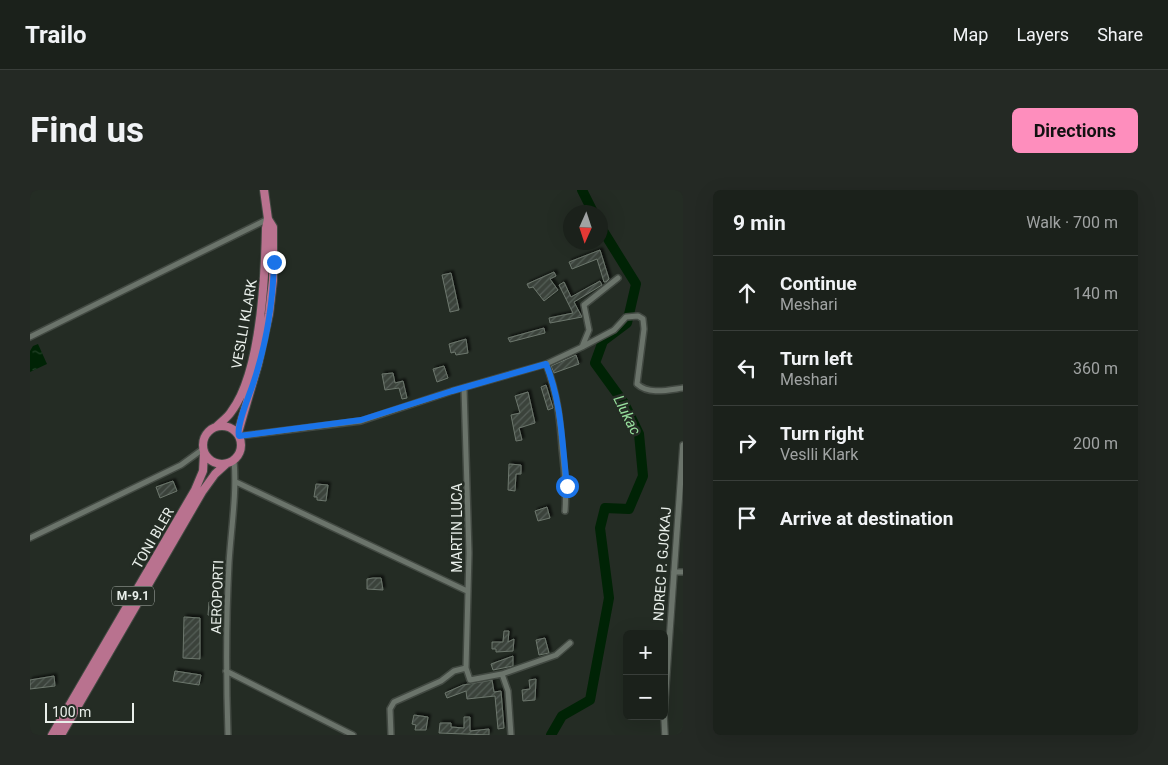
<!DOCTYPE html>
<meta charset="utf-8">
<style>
:root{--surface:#1b211b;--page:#242924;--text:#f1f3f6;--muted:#a0a3a3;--line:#393e3a;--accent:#fe8ebd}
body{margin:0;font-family:Roboto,sans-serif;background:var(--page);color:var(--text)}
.controls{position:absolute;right:15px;bottom:15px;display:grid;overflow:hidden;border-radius:8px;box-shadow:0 5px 20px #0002}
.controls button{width:45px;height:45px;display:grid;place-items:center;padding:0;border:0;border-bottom:1px solid var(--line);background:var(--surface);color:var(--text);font:25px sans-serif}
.compass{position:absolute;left:533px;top:15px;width:45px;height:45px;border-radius:50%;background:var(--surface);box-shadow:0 5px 20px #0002;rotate:183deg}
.scale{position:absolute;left:15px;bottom:12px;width:89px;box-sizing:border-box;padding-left:5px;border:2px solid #e9efea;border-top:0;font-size:14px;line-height:18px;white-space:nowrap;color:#e9efea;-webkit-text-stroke:4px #242c24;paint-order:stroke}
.stop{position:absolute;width:15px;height:15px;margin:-11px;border:4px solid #1a73e8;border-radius:50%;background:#fff}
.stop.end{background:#1a73e8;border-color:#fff;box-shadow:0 1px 5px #0008}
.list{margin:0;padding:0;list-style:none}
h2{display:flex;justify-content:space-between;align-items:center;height:65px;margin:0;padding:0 20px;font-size:21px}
h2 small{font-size:16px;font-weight:400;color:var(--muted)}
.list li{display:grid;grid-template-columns:32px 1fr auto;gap:15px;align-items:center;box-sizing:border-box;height:75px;padding:0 20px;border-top:1px solid var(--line)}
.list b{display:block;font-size:19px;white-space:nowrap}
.list p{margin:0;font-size:16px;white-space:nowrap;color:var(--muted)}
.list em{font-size:16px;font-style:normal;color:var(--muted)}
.icon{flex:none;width:28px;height:28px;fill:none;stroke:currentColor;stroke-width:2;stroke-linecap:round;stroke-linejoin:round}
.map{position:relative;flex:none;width:653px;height:545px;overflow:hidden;border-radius:8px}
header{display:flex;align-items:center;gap:30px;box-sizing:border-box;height:70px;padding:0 25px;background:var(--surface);border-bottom:1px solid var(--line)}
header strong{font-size:24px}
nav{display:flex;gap:28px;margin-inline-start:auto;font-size:18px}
.intro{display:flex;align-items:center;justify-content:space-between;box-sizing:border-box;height:120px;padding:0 30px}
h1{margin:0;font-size:35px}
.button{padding:12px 22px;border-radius:8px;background:var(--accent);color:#111;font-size:18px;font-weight:700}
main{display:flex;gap:30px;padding:0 30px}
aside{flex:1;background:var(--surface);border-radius:8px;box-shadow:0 5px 20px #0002}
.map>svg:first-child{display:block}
.water{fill:url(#water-ripples)}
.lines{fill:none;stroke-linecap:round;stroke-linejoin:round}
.river{stroke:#002305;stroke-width:10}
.building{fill:url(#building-hatch);stroke:#6d776d;filter:url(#shadow)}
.minor-casing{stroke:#424942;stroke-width:8}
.tertiary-casing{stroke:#424942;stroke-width:8}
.primary-casing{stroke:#424942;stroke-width:10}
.minor{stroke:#6b746b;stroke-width:5}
.tertiary{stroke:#6b746b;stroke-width:5.5}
.primary{stroke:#b9728f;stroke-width:8}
.route{stroke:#1a73e8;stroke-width:6}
.labels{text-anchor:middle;stroke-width:5;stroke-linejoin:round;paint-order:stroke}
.shield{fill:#242c24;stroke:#aeb4af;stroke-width:1}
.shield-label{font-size:12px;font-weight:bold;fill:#e9efea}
.street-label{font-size:14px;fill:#e9efea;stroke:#242c24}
.water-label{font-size:15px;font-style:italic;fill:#97df9d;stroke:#242c24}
</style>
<header>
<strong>Trailo</strong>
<nav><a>Map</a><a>Layers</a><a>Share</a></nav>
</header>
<div class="intro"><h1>Find us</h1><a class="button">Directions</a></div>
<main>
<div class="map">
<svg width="653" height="545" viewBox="0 0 653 545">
<defs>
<pattern id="water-ripples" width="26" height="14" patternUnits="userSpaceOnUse" patternTransform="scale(1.25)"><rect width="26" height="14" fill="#002305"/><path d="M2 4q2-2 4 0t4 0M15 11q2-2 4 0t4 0" fill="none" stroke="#25432a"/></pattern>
<pattern id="building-hatch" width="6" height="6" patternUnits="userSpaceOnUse" patternTransform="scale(1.25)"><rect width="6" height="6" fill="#3a433b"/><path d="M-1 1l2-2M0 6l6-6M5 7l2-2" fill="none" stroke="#565e58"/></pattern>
<filter id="shadow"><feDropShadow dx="2.5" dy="-2.5" stdDeviation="1" flood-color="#0009"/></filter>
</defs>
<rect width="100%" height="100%" fill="#242c24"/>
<path class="water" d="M8,154L17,174L0,182V161L3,156Z"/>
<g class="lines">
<path class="river" d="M552,0L563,22
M521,545L532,526L560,510L579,408L570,338L575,318L599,319L613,286L609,244L594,213L565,173L573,151L597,133L606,94L570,36"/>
</g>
<path class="building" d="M570,60L579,89L576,92H574L567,69L542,79L539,72Z
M524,82L526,86L520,89L528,100L514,111L503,97L499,98L497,94Z
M421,83L429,120L420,122L412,85Z
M570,91L572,95L544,112L552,127L520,133L519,128L543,123L529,95L534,92L541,107Z
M514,138L515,143L480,152L478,148Z
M436,149L438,163L426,165L425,162L421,163L419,154Z
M546,165L549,174L524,183L521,176Z
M414,176L418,188L407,192L403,179Z
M363,183L365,193L373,191L377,208L372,209L369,198L355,200L352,184Z
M516,195L523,218L518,220L511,197Z
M498,202L505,233L489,238L492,250L486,251L481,225L490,223L485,206Z
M479,274L491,275V284H486L485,301L478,300Z
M143,291L147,301L130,308L126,297Z
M286,294L298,295L296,311L287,310V307H284Z
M517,317L520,328L508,331L505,321Z
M343,388H351L353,400L337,399V389Z
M179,412L190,413V422L186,421V426L178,425Z
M154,427L170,428V469L153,468Z
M474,441H479L478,452L484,449L483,461L466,462V459H462V452H473Z
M515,448L519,463L509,465L506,450Z
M483,466V476L463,480L461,474Z
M145,481L171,485L169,495L143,491Z
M24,486L25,496L0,499V490Z
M506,489L505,510L493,511L492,500L500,499L499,490Z
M462,490L464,502L471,501L474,538L468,539L465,506L437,509L436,501L417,508L415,503L433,495Z
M384,525L398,527L396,540H385L386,535L382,534Z
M434,527H440V541L459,539V545L409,543L410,533H421V537L434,538Z"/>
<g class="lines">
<defs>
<path id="minor" d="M0,147L238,29
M552,157L584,140L596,127L608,126L613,129L614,139L607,194C619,205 638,200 653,198
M516,174C527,202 530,228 532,258C534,279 537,299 535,321
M434,198L439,363L436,478
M209,246L331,231L422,201L516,174L552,157L559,140L554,115L588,88
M206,292L437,401
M0,348L151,275L173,259
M644,382H653
M436,478L440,490L472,484L478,501L481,545
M196,481L323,545
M472,484L526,465L540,453
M198,545C196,488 196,430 199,373C201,339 207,304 204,270
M361,545L360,519L364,512L411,491L424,481L436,478"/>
<path id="tertiary" d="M634,525L653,255
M634,526L635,545"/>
<path id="primary" d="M173 255a19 19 0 1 1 38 0a19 19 0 1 1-38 0Z
M187,236C192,231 198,227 201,222C231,183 235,87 236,38L238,29
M208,243L228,174L239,124L243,90V37L238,29L234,0
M22,545L165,300L173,281L174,263
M31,545L172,302L185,284L196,274"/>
</defs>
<use href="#minor" class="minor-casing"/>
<use href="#tertiary" class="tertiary-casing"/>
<use href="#primary" class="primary-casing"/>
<use href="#minor" class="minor"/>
<use href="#tertiary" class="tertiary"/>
<use href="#primary" class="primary"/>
</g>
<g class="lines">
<path class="route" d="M244,72C243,113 236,155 223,194C219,206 206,236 209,246L331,230L422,201L516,174C532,213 532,254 537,296"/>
</g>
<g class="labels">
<rect class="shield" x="82" y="396.5" width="42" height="19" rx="4"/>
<g class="shield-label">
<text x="103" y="410">M-9.1</text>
</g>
<g class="street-label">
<text transform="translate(214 134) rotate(-80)" y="5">VESLLI KLARK</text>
<text transform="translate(427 338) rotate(-90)" y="5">MARTIN LUCA</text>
<text transform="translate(123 348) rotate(-60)" y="5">TONI BLER</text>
<text transform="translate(632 374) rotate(-86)" y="5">NDREC P. GJOKAJ</text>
<text transform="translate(187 407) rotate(-88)" y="5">AEROPORTI</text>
</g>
<g class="water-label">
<text transform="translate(597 225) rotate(63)" y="5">Llukac</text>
</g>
</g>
</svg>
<div class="controls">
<button>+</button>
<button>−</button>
</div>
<svg class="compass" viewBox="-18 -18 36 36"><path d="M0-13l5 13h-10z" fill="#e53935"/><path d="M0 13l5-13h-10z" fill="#a0a3a3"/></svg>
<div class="scale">100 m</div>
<div class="stop" style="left:537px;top:296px"></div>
<div class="stop end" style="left:244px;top:72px"></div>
</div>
<aside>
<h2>9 min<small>Walk · 700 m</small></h2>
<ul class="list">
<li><svg class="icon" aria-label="ahead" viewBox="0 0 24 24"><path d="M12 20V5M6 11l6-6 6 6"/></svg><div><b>Continue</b><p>Meshari</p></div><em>140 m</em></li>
<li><svg class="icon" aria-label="left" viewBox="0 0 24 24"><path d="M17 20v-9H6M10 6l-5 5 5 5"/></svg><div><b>Turn left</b><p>Meshari</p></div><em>360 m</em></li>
<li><svg class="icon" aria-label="right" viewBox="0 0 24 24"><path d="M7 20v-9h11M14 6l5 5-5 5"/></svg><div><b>Turn right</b><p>Veslli Klark</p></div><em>200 m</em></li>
<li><svg class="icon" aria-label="arrive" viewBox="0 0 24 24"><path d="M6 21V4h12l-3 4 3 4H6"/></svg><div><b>Arrive at destination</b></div></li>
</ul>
</aside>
</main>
